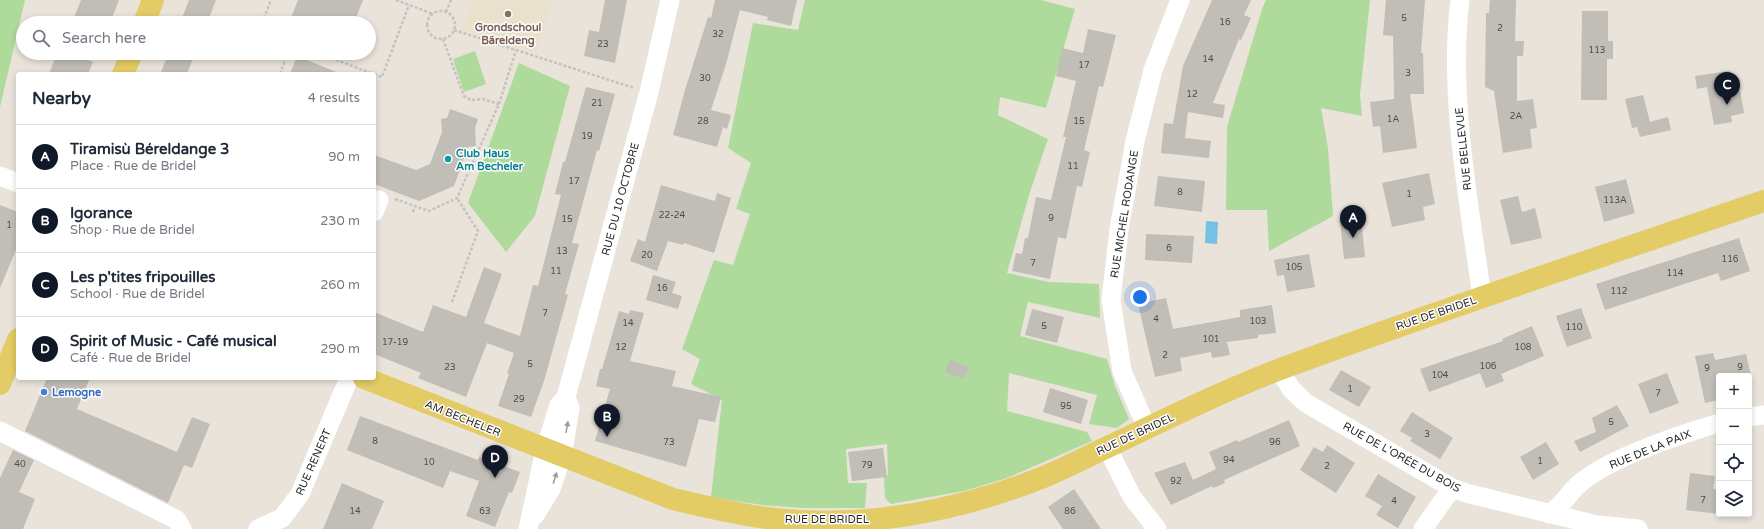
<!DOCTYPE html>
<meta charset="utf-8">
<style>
:root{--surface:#fff;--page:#f2f2f3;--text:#1f2937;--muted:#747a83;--line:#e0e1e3;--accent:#111827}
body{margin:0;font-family:"Varela Round",sans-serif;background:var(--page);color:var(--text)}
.controls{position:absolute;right:12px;bottom:12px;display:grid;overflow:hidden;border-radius:4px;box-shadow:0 2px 6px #0003}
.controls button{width:36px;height:36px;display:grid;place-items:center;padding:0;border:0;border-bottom:1px solid var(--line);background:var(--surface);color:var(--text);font:20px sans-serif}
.you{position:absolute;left:1140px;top:297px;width:14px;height:14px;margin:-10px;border:3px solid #fff;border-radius:50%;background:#1a73e8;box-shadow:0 0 0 6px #1a73e833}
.badge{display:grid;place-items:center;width:26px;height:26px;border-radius:50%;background:var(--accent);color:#fff;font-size:13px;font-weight:700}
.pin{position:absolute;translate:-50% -33px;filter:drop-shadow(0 1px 2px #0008)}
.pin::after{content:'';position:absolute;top:21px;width:14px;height:12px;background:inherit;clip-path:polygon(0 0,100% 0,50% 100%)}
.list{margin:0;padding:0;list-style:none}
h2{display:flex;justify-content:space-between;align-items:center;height:52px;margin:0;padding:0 16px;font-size:17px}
h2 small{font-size:13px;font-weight:400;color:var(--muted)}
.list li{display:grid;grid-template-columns:26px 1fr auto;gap:12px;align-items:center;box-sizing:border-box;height:64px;padding:0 16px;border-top:1px solid var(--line)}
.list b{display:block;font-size:15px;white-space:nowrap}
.list p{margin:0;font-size:13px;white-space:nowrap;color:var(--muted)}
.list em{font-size:13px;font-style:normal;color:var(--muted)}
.icon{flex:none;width:22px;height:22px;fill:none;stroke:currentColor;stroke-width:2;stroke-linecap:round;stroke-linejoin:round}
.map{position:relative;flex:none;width:1764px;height:529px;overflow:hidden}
.search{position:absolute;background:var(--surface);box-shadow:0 2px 6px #0003;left:16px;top:16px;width:360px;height:44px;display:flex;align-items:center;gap:10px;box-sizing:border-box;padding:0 14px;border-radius:22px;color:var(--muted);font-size:15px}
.panel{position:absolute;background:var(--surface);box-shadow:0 2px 6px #0003;left:16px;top:72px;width:360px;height:308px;border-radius:4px}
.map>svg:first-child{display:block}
.education{fill:#e9e1cb}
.green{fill:#aedb9b}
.water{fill:#75c1e3}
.building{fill:#c1bdb7}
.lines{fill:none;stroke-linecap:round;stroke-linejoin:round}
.path{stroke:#c3c3c3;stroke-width:2.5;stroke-dasharray:3 2;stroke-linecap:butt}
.minor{stroke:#fff;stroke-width:19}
.major{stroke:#e3cb65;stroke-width:22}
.oneway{fill:#9e9e9e}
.education-dot{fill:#8d6e63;stroke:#fff;stroke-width:1.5}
.culture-dot{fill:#0f9aa8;stroke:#fff;stroke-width:1.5}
.shop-dot{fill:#3f7fe0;stroke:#fff;stroke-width:1.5}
.labels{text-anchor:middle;stroke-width:3;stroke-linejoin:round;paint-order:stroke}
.number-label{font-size:9px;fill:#4e4d4c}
.education-label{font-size:11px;font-weight:bold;fill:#785e54;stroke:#fff}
.street-label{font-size:11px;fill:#282828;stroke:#fff}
.culture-label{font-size:11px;font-weight:bold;fill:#0d838f;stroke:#fff;text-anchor:start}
.shop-label{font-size:11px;font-weight:bold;fill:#366cbe;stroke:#fff;text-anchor:start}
</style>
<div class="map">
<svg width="1764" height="529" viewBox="0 0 1764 529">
<rect width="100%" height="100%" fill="#e9e3da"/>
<path class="education" d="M474,0H553L536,53L462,29Z"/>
<path class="green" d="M0,0H25L0,107Z
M805,0H1041L1075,9L1046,108L1000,97L998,115L1048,139L1029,195L1007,273L1049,282L1099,284L1100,318L1028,302L1020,336L1107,359L1115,386L1129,419L1117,428L1089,424L1097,395L1009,373L1007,411L1087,432L1092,441L1007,478L964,491L891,504L885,498L884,477L888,475L887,444L846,449L848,483H867L865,508H804L762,505L711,497L722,400L691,384L700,359L682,349L714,260L733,265L750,214L736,209L751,163L728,148L753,23L798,30Z
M1266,0H1370L1360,95L1362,116L1321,108L1328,148L1333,216L1269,251L1267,210H1226L1227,127L1262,9Z
M475,51L486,84L464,92L453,59Z
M519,63L570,86L535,216L506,252L468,203Z"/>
<path class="water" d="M1206,221L1218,222L1217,244L1205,243Z"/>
<path class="building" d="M81,0H119L110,23H72Z
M189,0H216L207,23H180Z
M298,0H363L354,23H289Z
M605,0H627L615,63L584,56L589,30L599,32Z
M715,0H797L791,26L767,20L768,17L740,10L726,64L711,110L731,115L727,129L723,127L717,147L673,135L685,90L708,17L711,18Z
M1212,0H1251L1244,15L1251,18L1241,40L1239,39L1213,103L1225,105L1223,118L1188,112L1185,138L1211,141L1209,158L1161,153L1164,123L1173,124L1183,66Z
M1386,0H1425L1421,53H1423L1424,94H1410L1417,148L1383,153L1380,126L1373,127L1370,102L1394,99L1393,36L1383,35Z
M1490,0H1516L1515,41H1524L1523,56H1517V101L1533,99L1537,128L1530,129L1532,148L1503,153L1494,91L1485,87L1486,13H1489Z
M1582,11H1608V41H1613V59H1607V100H1581Z
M1088,29L1116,35L1103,87L1099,86L1084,150L1090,152L1082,187L1077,186L1066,239L1058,237L1050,279L1012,271L1016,253L1022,254L1025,238H1028L1036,197L1051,200L1066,137H1063L1076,81L1056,76L1062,48L1083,53Z
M57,53H72L93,62L88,74H49Z
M169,53H195L187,74H160Z
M297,56L341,74H290Z
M1729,71L1733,91L1740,90L1744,113L1731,116L1732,122L1714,125L1707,87L1697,89L1695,76Z
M586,87L615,94L599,151L597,150L572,243L579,244L565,294L568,295L544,381L531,417L498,406L509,374H507L514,353L487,343L466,397L418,378L421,373L374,354V312L423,332L433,305L466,317L484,267L502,274L484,323L520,336L533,285L538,286L561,195L555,194L563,162H565Z
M1643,95L1650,122L1668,117L1671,130L1640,137L1637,127L1632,128L1625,99Z
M450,109L478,119L475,128L476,146L468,147L454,186L419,201L374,184V155L416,170L430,164L442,132L441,119L447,118Z
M1429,173L1435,204L1423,207L1425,220L1392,227L1382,183Z
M1158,176L1205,181L1202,212L1154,206Z
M1626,179L1635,213L1604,222L1595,187Z
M661,185L715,201L717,193L731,198L714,253L684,243L683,245L668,241L657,271L630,261L638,239L645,242Z
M1518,196L1522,212L1535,208L1542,238L1511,245L1500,200Z
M0,205L18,212V245L0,288Z
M1361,218L1365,257L1344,259L1340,220Z
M1146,234L1194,236L1192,263L1145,260Z
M1739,238L1750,271L1721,281L1718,273L1605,310L1596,284Z
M1309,254L1315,287L1287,292L1284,275L1277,276L1274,260Z
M653,275L676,282L672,293L682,296L678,309L646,300Z
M1166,298L1173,329L1240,317V310L1272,305L1276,333L1258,335V338L1227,342L1230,355L1212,358L1211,352L1180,358L1182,371L1155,377L1138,304Z
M1581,308L1592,338L1567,347L1556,316Z
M1032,309L1064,317L1057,343L1025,335Z
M630,310L644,313L630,361L676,371L672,386L721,397L715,422L699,419L686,467L595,441L610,389L596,386L600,369H602L619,311L629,314Z
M1532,326L1544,356L1501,374L1504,381L1486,388L1480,373L1429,392L1420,369L1503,341L1502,339Z
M1713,353L1715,360L1746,354L1751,376H1719V400L1705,403L1695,356Z
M950,360L969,367L964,379L945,372Z
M1341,370L1371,387L1359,407L1329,390Z
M1667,373L1679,403L1650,414L1638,384Z
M47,378H90L77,409L177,452L192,417L210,424L192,468L184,465L168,503L25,431Z
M1050,388L1088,400L1081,424L1043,412Z
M1617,405L1629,426L1580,452L1574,441L1596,432L1592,418Z
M1412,412L1453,438L1440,459L1410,441L1412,438L1400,431Z
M360,416L478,460L479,457L520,472L512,493L509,492L495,527L466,516L479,481L450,471L443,488L347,450Z
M1289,420L1300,446L1224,480L1225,483L1213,488L1212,486L1171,505L1154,473L1185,462L1193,480L1216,469L1209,452L1237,440L1238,442Z
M1546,442L1559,464L1533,480L1520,457Z
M1327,445L1355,463L1336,493L1300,470L1314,447L1323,452Z
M883,448L887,477L852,481L848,452Z
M13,450L34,460L19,492L35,499L23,529H0V478Z
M1690,473L1715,476L1713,489L1719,490V514L1686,510Z
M1378,474L1416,497L1398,528L1376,515L1382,506L1365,496Z
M342,483L384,501L372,529H323Z
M1074,489L1101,529H1063L1048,507Z"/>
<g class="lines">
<path class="path" d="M396,0L433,14
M427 25a14 14 0 1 1 28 0a14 14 0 1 1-28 0Z
M446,12L451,0
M262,23L271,0
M454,30L634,88
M443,39L464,96L471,100L483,99L499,104
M317,53L374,74
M280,74L288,53
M374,74L382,77L409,5
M395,199L429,211L457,198L499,104L516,50
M413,212L415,206
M452,302L478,231L457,198"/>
<path class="minor" d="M1460,0C1448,94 1469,203 1482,297
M0,176L18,183
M374,212L379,200
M1279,370L1292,390L1306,403L1452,488L1466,493L1597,525L1638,529
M1749,417L1764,415
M1147,428L1122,371L1111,300L1119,229L1135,141L1153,70L1180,0
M0,431L177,520L182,529
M1107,447L1132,497L1157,529
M1549,514C1562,506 1568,494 1579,484C1610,457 1679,435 1719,423
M535,515L551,489L562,457L570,408L566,398
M258,529L282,518L300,494L349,378
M528,529L545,450L559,405L566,397L649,92L670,0
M1423,529L1452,488"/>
<path class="major" d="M144,23L153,0
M123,74L132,53
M364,378L673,499C707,507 740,515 775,519C864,529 958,511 1041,478C1066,468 1090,455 1114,444C1170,417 1225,390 1283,368C1442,309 1603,256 1764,201
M0,384L18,339"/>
</g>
<defs><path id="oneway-solid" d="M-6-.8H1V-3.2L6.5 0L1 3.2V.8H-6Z"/></defs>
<g class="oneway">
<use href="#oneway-solid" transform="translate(567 427) rotate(-80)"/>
<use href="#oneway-solid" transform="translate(555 478) rotate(-72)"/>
</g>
<circle class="education-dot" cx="508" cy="14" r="4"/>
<circle class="culture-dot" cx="448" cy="159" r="4"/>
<circle class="shop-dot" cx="44" cy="392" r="4"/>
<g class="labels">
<g class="number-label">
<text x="1404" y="21">5</text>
<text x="1225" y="25">16</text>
<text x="1500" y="31">2</text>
<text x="718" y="37">32</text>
<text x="603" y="47">23</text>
<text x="1597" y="53">113</text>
<text x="1208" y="62">14</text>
<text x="1084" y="68">17</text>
<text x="1408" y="76">3</text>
<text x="705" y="81">30</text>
<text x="1192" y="97">12</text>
<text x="597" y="106">21</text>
<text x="1516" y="119">2A</text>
<text x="1393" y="122">1A</text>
<text x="703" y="124">28</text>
<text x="1079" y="124">15</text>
<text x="587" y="139">19</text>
<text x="1073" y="169">11</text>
<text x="574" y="184">17</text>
<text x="1180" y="195">8</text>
<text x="1409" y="197">1</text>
<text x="1615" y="203">113A</text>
<text x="672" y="218">22-24</text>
<text x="1051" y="221">9</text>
<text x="567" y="222">15</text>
<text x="9" y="228">1</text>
<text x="1169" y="251">6</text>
<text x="562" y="254">13</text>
<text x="647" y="258">20</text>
<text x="1730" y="262">116</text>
<text x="1033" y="266">7</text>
<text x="1294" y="270">105</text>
<text x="556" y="274">11</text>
<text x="1675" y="276">114</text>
<text x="662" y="291">16</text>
<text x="1619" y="294">112</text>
<text x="545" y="316">7</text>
<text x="1156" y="322">4</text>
<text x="1258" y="324">103</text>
<text x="628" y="326">14</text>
<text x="1044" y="329">5</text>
<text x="1574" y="330">110</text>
<text x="1211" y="342">101</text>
<text x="395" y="345">17-19</text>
<text x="621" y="350">12</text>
<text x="1523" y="350">108</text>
<text x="1165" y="358">2</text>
<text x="530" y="367">5</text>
<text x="1488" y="369">106</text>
<text x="450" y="370">23</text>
<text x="1740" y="370">9</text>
<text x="1707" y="371">9</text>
<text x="1440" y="378">104</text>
<text x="1350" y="392">1</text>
<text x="1658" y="396">7</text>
<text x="519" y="402">29</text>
<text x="1066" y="409">95</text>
<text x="1611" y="425">5</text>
<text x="1427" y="437">3</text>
<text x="375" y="444">8</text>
<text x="669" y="445">73</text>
<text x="1275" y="445">96</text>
<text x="1229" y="463">94</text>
<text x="1540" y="464">1</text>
<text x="429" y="465">10</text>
<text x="20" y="467">40</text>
<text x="867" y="468">79</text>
<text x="1327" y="469">2</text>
<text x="1176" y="484">92</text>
<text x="1703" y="503">7</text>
<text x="1394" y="504">4</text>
<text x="355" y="514">14</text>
<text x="485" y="514">63</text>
<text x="1070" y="514">86</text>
</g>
<g class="education-label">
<text x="508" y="31">Grondschoul<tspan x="508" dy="13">Bäreldeng</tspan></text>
</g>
<g class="street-label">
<text transform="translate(1463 149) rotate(-96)" y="4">RUE BELLEVUE</text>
<text transform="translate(620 199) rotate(-75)" y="4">RUE DU 10 OCTOBRE</text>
<text transform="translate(1124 214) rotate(-81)" y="4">RUE MICHEL RODANGE</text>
<text transform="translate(1436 313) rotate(-19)" y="4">RUE DE BRIDEL</text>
<text transform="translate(463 418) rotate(22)" y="4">AM BECHELER</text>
<text transform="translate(1135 434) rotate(-25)" y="4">RUE DE BRIDEL</text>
<text transform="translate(1650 449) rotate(-22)" y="4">RUE DE LA PAIX</text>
<text transform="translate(1402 457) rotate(29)" y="4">RUE DE L'ORÉE DU BOIS</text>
<text transform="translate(313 462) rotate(-66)" y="4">RUE RENERT</text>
<text x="827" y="523">RUE DE BRIDEL</text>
</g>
<g class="culture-label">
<text x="456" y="157">Club Haus<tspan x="456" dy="13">Am Becheler</tspan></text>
</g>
<g class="shop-label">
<text x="52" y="396">Lemogne</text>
</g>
</g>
</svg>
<div class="controls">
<button>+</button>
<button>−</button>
<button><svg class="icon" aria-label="locate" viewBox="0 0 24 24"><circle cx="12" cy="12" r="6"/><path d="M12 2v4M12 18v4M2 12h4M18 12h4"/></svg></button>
<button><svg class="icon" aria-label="layers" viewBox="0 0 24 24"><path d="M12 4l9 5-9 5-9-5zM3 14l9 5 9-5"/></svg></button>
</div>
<div class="you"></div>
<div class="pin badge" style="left:1353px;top:238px">A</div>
<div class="pin badge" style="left:607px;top:437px">B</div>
<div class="pin badge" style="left:1727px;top:105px">C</div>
<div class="pin badge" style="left:495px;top:478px">D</div>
<div class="search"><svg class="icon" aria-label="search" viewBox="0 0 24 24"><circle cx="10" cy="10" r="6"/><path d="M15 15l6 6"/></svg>Search here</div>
<section class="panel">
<h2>Nearby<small>4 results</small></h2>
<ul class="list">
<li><span class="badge">A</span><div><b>Tiramisù Béreldange 3</b><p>Place · Rue de Bridel</p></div><em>90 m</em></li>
<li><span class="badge">B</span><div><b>Igorance</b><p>Shop · Rue de Bridel</p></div><em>230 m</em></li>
<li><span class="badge">C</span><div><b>Les p'tites fripouilles</b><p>School · Rue de Bridel</p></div><em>260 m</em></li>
<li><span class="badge">D</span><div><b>Spirit of Music - Café musical</b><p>Café · Rue de Bridel</p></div><em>290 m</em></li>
</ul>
</section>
</div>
